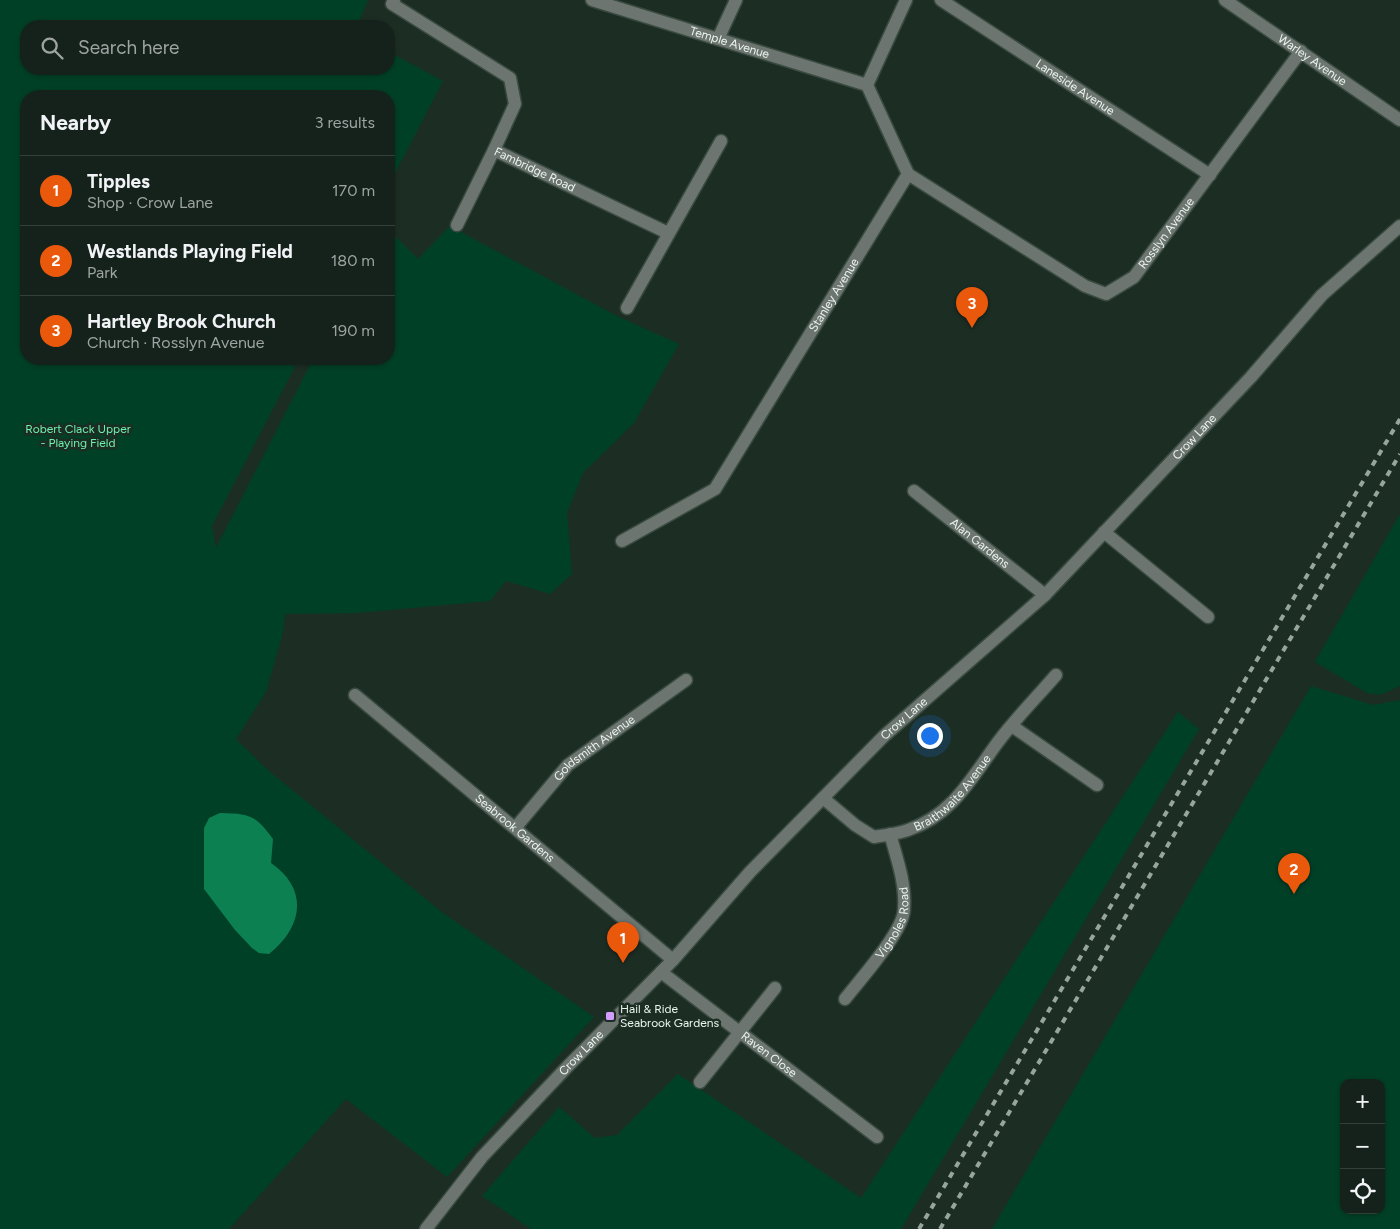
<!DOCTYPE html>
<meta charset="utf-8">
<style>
:root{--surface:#15221b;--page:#1e2a24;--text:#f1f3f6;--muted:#9da4a3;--line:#343f3a;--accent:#ea580c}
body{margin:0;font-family:Figtree,sans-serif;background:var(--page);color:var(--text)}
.controls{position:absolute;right:15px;bottom:15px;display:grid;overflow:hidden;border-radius:10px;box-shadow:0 1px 4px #0004}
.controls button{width:45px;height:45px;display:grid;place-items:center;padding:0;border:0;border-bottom:1px solid var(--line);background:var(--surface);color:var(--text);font:25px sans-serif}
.you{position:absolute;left:929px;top:735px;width:18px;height:18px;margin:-12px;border:4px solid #fff;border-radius:50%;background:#1a73e8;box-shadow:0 0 0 8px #1a73e833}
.badge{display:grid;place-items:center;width:32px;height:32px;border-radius:50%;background:var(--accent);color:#fff;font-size:16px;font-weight:700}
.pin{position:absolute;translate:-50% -41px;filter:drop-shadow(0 1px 2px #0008)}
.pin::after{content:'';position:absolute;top:26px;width:18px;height:15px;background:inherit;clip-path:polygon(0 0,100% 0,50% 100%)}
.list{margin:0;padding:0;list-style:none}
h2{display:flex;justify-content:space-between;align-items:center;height:65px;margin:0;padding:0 20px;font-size:21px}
h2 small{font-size:16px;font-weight:400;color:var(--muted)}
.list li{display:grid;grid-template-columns:32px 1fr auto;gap:15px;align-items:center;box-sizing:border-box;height:70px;padding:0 20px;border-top:1px solid var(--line)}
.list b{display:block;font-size:19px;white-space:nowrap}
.list p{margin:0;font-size:16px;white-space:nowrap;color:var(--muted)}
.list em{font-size:16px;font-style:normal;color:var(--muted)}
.icon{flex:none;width:28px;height:28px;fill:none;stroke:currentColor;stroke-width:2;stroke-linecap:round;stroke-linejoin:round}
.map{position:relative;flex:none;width:1400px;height:1229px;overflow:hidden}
.search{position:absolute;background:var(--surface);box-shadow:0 1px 4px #0004;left:20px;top:20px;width:375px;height:55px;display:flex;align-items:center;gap:12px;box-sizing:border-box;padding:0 18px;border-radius:20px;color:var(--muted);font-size:19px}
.panel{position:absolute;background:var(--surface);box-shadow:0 1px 4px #0004;left:20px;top:90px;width:375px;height:275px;border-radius:20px}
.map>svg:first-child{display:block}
.green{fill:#004026;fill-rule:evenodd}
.water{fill:#0d8052}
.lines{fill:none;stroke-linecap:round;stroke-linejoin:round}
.minor-casing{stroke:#394a40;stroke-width:15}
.minor{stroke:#6d7570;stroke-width:12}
.rail{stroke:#97a59d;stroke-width:4;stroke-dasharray:6 6;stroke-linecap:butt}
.poi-dot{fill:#d29dfd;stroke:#1c2e24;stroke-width:2}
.labels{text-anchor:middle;stroke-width:5;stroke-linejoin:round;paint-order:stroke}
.street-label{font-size:12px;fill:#eaf5ee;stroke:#1c2e24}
.park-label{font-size:12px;fill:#6ef0ae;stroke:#1c2e24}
.poi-label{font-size:12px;fill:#eaf5ee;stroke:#1c2e24;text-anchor:start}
</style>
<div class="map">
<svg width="1400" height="1229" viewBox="0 0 1400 1229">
<rect width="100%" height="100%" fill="#1c2e24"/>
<path class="green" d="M0,0H368L357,26H26V69H389V52L443,81L389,185V96H26V359H299L212,526L216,548L313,359H389V230L418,259L450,226L615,315L679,344L634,423L583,473L567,513L572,574L550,594L506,581L490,601L356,613L285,614L283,632L266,692L236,739L269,771L443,913L594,1017L447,1177L346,1099L229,1229H0Z
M1400,514V686L1380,695L1367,693L1315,662Z
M1311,686L1373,705L1400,700V1229H992ZM1344,1083H1381V1210H1344Z
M1178,712L1199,729L901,1229H531L482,1196L559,1107L595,1138L617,1135L678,1074L861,1198Z"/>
<path class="water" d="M220,813C249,814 255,814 273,839L271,863C309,889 303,927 269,954L259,953L252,948L235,930L204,889V828L209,818Z"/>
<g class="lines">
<defs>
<g id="minor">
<path id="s1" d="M394,0L392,4L510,78L515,104L494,150L668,233"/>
<path id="s2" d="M592,0L867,85"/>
<path id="s3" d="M941,0L1210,175"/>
<path id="s4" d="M1225,0L1400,120"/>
<path d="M718,39L736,0"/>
<path id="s5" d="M908,174L1085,286L1106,294L1134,277L1301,51"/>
<path d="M457,225L494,150"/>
<path d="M627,308L721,141"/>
<path id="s6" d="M914,491L1045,595"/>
<path d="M1104,532L1208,617"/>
<path id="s7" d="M622,541L715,489L908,174L867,85L906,0"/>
<path id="s8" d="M355,695L673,960"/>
<path d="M1012,726L1097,785"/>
<path id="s9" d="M823,798L855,825L874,837C885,835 898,834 908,830C953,815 972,777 998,742C1016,718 1037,697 1056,675"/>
<path id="s10" d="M516,827L568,765L686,680"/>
<path id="s11" d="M661,972L877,1137"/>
<path id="s12" d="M845,999C859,981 903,932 904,910C906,883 897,859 890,834"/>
<path d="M700,1082L775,988"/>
<path id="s13" d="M426,1229L482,1157L568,1066L673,960L750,872L884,736L1045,595L1251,377L1322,295L1400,226"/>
</g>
</defs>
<use href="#minor" class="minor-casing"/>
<use href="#minor" class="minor"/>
<path class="rail" d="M919,1229L1400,419
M940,1229L1400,454"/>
</g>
<rect class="poi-dot" x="605" y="1011" width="10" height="10" rx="2.5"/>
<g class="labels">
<g class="street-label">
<text dy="4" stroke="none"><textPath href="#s2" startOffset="144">Temple Avenue</textPath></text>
<text dy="4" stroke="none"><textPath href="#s4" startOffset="106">Warley Avenue</textPath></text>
<text dy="4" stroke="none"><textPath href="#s3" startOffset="160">Laneside Avenue</textPath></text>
<text dy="4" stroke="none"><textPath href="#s1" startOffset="266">Fambridge Road</textPath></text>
<text dy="4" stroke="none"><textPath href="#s5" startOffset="319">Rosslyn Avenue</textPath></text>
<text dy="4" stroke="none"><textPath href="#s7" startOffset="334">Stanley Avenue</textPath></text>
<text dy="4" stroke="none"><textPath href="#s13" startOffset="1105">Crow Lane</textPath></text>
<text dy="4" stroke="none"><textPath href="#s6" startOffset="84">Alan Gardens</textPath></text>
<text dy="4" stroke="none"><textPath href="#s13" startOffset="700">Crow Lane</textPath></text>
<text dy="4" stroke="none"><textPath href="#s10" startOffset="112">Goldsmith Avenue</textPath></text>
<text dy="4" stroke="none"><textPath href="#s9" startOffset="158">Braithwaite Avenue</textPath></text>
<text dy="4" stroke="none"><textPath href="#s8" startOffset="208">Seabrook Gardens</textPath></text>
<text dy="4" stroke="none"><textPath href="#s12" startOffset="92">Vignoles Road</textPath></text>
<text dy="4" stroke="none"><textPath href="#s13" startOffset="235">Crow Lane</textPath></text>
<text dy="4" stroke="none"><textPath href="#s11" startOffset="136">Raven Close</textPath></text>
</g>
<g class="park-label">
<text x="78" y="433">Robert Clack Upper<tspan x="78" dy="14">- Playing Field</tspan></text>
</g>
<g class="poi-label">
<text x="620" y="1013">Hail &amp; Ride<tspan x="620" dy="14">Seabrook Gardens</tspan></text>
</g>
</g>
</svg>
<div class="controls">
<button>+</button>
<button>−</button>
<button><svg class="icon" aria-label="locate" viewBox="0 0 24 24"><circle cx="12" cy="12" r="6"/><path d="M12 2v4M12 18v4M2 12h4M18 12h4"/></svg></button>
</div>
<div class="you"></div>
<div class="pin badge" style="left:623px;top:963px">1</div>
<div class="pin badge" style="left:1294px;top:894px">2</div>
<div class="pin badge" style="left:972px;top:328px">3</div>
<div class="search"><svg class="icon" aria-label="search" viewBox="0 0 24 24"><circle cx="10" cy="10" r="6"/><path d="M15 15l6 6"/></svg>Search here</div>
<section class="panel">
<h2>Nearby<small>3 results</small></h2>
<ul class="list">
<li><span class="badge">1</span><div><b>Tipples</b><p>Shop · Crow Lane</p></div><em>170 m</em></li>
<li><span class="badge">2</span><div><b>Westlands Playing Field</b><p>Park</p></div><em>180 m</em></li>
<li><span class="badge">3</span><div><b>Hartley Brook Church</b><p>Church · Rosslyn Avenue</p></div><em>190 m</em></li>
</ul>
</section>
</div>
